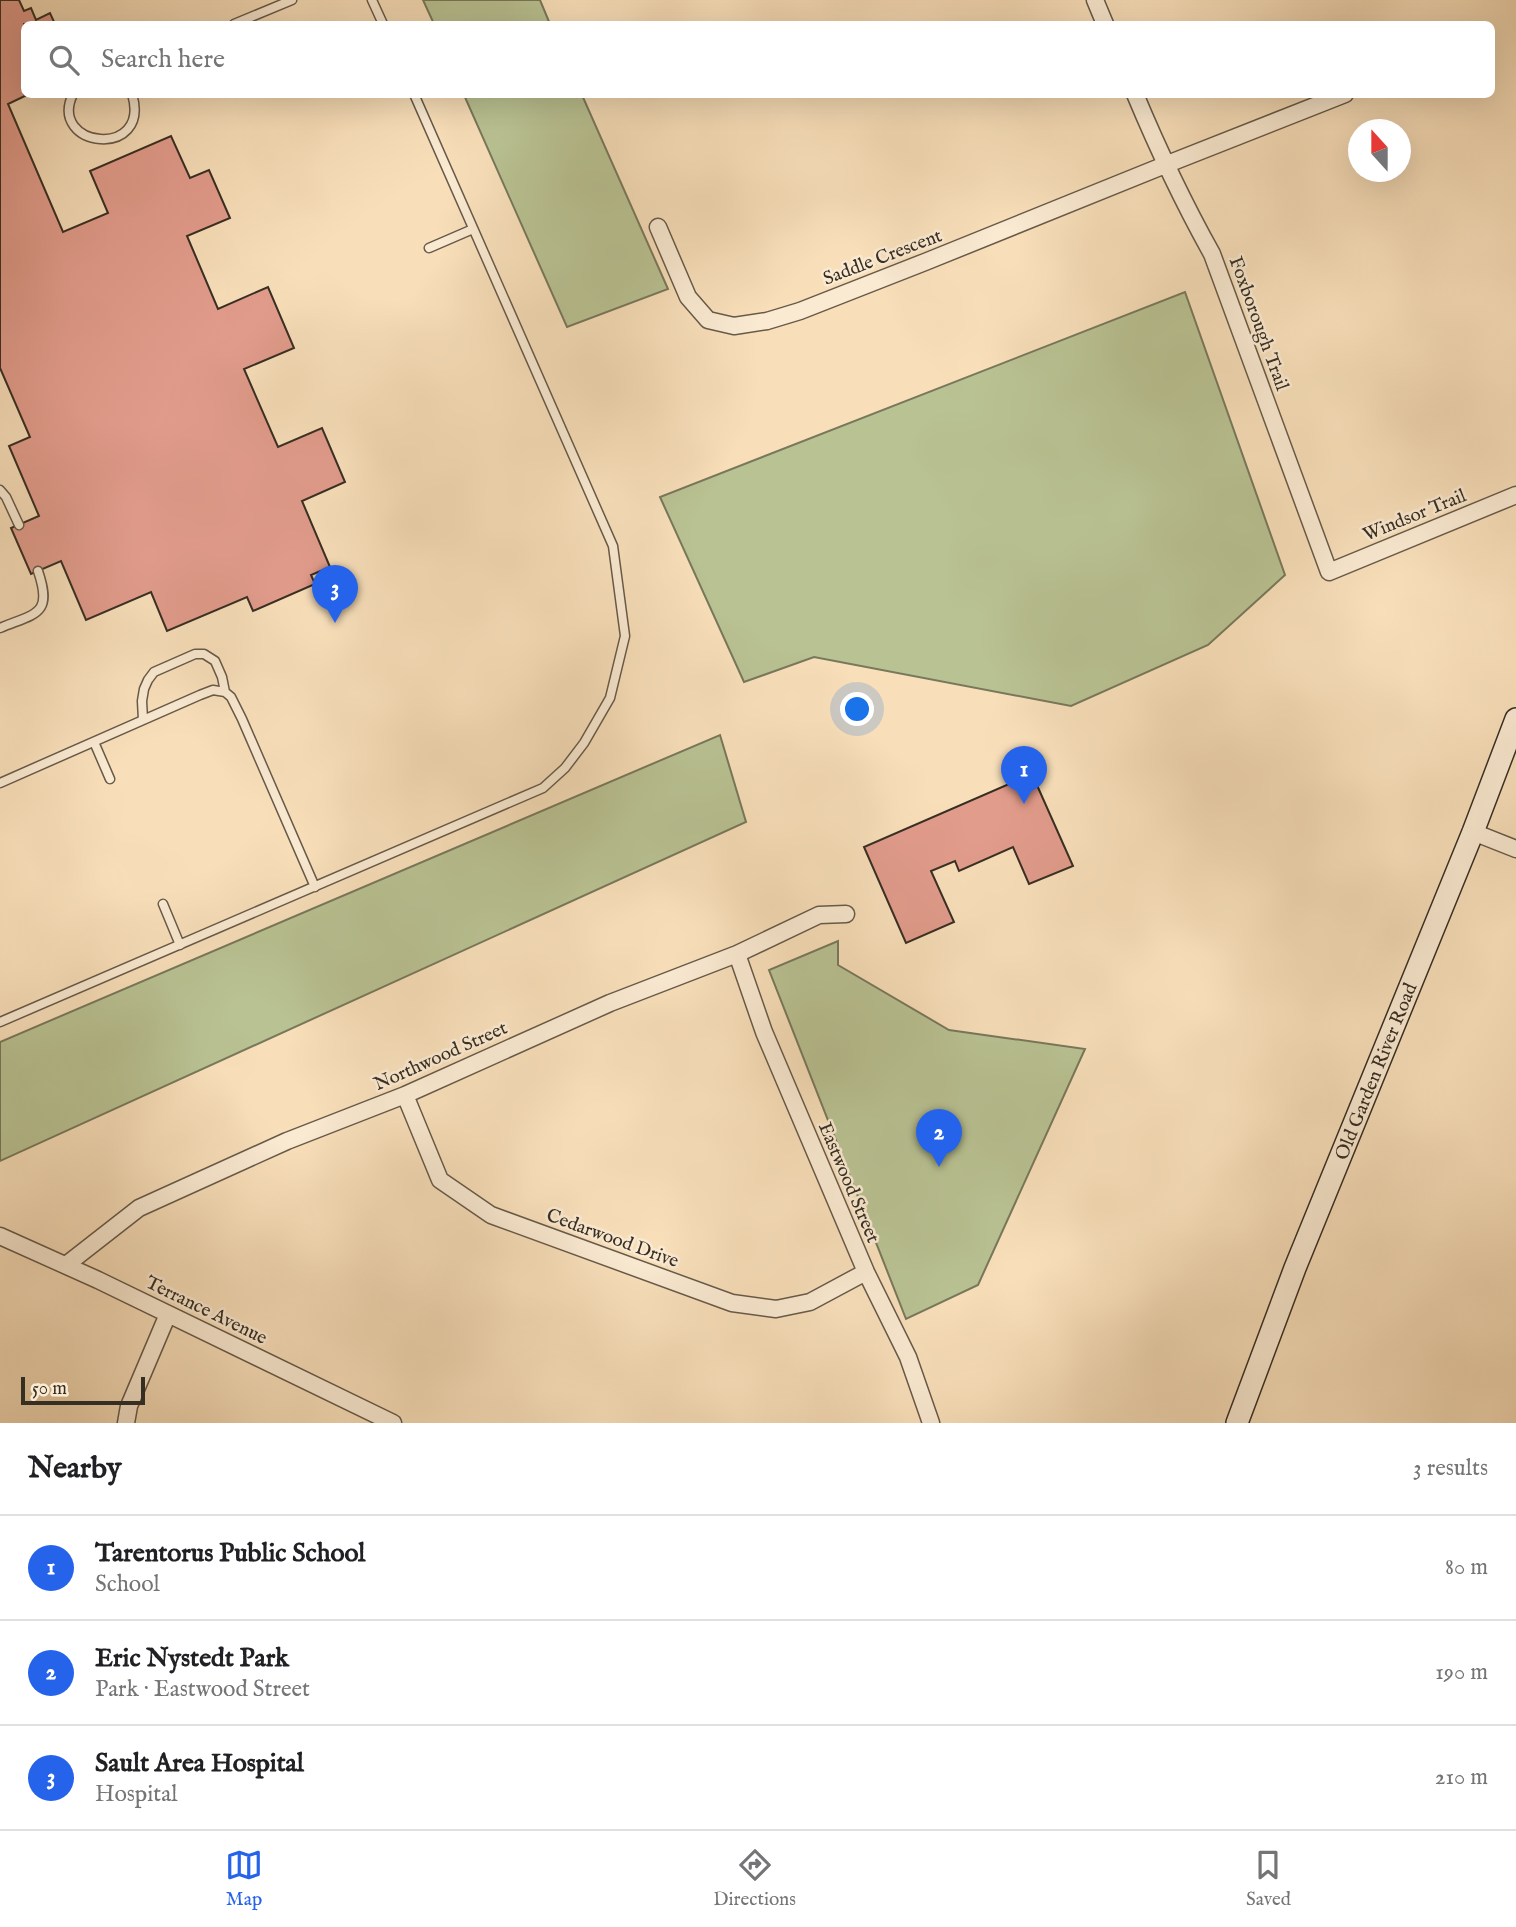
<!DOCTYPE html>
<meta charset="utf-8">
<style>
:root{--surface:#fff;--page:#f6f6f6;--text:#202124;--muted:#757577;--line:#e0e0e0;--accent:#2563eb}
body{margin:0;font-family:"IM FELL English",serif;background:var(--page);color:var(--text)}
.compass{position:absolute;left:1348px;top:119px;width:63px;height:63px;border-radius:50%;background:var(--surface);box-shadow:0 7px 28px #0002;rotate:339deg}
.scale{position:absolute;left:21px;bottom:18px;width:124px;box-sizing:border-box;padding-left:7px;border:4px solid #372e23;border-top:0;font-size:19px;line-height:24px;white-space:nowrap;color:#372e23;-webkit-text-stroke:5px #faead2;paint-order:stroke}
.you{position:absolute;left:858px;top:710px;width:24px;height:24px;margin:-18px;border:5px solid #fff;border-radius:50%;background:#1a73e8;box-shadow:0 0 0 10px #1a73e833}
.badge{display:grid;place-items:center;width:46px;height:46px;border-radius:50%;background:var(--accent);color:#fff;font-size:23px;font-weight:700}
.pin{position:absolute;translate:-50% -58px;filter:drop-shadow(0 2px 4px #0008)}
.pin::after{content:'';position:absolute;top:37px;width:24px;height:21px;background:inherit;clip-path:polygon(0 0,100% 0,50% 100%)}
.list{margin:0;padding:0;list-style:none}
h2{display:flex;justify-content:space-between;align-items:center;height:91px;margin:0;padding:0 28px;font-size:30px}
h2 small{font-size:23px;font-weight:400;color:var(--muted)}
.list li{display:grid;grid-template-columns:46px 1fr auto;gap:21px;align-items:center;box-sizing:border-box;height:105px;padding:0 28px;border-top:2px solid var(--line)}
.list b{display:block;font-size:26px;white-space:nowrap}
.list p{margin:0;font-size:23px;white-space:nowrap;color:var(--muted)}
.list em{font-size:23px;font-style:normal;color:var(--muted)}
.icon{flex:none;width:38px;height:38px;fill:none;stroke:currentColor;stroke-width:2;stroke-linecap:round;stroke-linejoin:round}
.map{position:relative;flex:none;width:1516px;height:1423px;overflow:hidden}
.search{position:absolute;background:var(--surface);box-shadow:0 7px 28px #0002;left:21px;right:21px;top:21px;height:77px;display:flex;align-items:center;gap:18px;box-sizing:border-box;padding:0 24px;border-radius:10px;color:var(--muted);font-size:26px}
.sheet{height:406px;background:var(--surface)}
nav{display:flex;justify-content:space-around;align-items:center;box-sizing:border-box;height:98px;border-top:2px solid var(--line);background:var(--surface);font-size:19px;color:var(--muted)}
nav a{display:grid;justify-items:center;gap:4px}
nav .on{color:var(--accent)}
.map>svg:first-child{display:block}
.green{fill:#b9c293;stroke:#78785b;stroke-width:2}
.building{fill:#e29c8c;stroke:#372e23;stroke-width:2}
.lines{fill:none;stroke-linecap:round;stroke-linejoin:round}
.service-casing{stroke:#675a49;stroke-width:11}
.minor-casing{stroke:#675a49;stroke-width:19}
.secondary-casing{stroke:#372e23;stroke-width:24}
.service{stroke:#faead2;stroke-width:8}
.minor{stroke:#faead2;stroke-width:16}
.secondary{stroke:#faead2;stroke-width:21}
.labels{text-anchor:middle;stroke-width:5;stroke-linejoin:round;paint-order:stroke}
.street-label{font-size:19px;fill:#372e23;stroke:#faead2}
</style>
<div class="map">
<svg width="1516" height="1423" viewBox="0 0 1516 1423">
<rect width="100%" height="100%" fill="#f8dfba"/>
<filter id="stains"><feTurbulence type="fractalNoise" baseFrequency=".00286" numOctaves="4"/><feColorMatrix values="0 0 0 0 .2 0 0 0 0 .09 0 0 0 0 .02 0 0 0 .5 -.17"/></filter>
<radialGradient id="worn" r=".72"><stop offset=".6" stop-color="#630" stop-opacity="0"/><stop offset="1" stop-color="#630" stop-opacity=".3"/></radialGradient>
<path class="green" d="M423,0H540L550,24H434Z
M464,95H582L668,289L567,327Z
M1185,292L1285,575L1208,645L1071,706L814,657L744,682L660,497Z
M720,735L746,822L0,1161V1042Z
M838,941V965L949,1030L1085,1049L978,1285L906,1319L769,970Z"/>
<path class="building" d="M0,0H19L24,11L31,8L36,20L50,13L55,24H24V94H29L8,104L63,232L108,213L90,171L171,136L190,178L209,170L230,218L187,236L218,309L268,287L294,348L244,369L278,447L322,428L345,482L302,501L330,567L311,575L315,584L253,611L247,597L167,631L151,592L86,620L61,561L31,574L11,528L39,516L9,446L30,437L0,368Z
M1032,774L1073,866L1029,884L1013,847L959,871L955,861L931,871L954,922L906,943L864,847Z"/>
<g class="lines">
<defs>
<path id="service" d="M372,0L383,24
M234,24L292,0
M73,94C47,148 152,160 132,94
M429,248L473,229
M0,490L6,497L19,525
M0,628C36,613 53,615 38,571
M143,720L142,701L144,689L148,680L154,672L195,654H204L215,661L222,677L225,692L231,697L242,719L315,887
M94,742L110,779
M0,783L200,695L213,690L225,692
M163,904L180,945
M0,1022L543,788L565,768L584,743L610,698L625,636L613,546L414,94"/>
<path id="minor" d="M1095,0L1105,24
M1135,94C1158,149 1183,202 1212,254L1329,572L1516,495
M658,227L688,297L708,320L734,326L767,321L800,311L925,262L1165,165L1345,94
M1473,832L1516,849
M737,954L764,1032L866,1272L908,1357L931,1423
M405,1095L440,1180L491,1215L732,1303L776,1309L810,1302L866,1272
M0,1236L98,1280L393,1423
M66,1265L139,1208L287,1141L405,1095L610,1003L737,954L819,915L846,914
M126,1423L129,1406L168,1314"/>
<path id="secondary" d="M1237,1423L1295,1268L1473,832L1516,719"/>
</defs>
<use href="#service" class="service-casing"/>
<use href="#minor" class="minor-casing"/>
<use href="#secondary" class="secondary-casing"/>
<use href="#service" class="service"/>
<use href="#minor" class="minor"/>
<use href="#secondary" class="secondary"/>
</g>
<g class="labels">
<g class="street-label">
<text transform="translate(882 256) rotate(-21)" y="7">Saddle Crescent</text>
<text transform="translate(1260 323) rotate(70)" y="7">Foxborough Trail</text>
<text transform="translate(1414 514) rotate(-22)" y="7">Windsor Trail</text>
<text transform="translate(440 1055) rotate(-24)" y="7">Northwood Street</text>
<text transform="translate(1375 1071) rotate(-68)" y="7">Old Garden River Road</text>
<text transform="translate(850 1182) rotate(67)" y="7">Eastwood Street</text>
<text transform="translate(613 1237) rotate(20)" y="7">Cedarwood Drive</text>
<text transform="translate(207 1309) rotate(26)" y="7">Terrance Avenue</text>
</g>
</g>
<rect width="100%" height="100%" filter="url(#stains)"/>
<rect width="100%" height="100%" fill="url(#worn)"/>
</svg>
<svg class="compass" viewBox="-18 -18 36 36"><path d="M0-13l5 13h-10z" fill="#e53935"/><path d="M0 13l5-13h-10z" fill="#757577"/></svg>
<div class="scale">50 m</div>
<div class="you"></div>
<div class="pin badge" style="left:1024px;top:804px">1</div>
<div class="pin badge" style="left:939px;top:1167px">2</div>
<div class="pin badge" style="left:335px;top:623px">3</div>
<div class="search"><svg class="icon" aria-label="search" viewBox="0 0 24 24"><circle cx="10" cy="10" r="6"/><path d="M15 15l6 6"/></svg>Search here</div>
</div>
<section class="sheet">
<h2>Nearby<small>3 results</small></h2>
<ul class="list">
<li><span class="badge">1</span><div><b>Tarentorus Public School</b><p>School</p></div><em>80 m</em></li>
<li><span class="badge">2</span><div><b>Eric Nystedt Park</b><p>Park · Eastwood Street</p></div><em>190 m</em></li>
<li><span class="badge">3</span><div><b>Sault Area Hospital</b><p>Hospital</p></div><em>210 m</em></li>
</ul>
</section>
<nav>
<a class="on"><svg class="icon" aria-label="map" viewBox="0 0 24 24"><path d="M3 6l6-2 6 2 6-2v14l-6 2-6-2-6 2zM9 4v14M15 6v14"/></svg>Map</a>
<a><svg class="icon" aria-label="directions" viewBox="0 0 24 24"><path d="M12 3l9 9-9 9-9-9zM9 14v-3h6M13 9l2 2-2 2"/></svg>Directions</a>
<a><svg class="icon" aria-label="saved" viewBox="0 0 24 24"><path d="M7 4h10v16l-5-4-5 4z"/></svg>Saved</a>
</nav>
